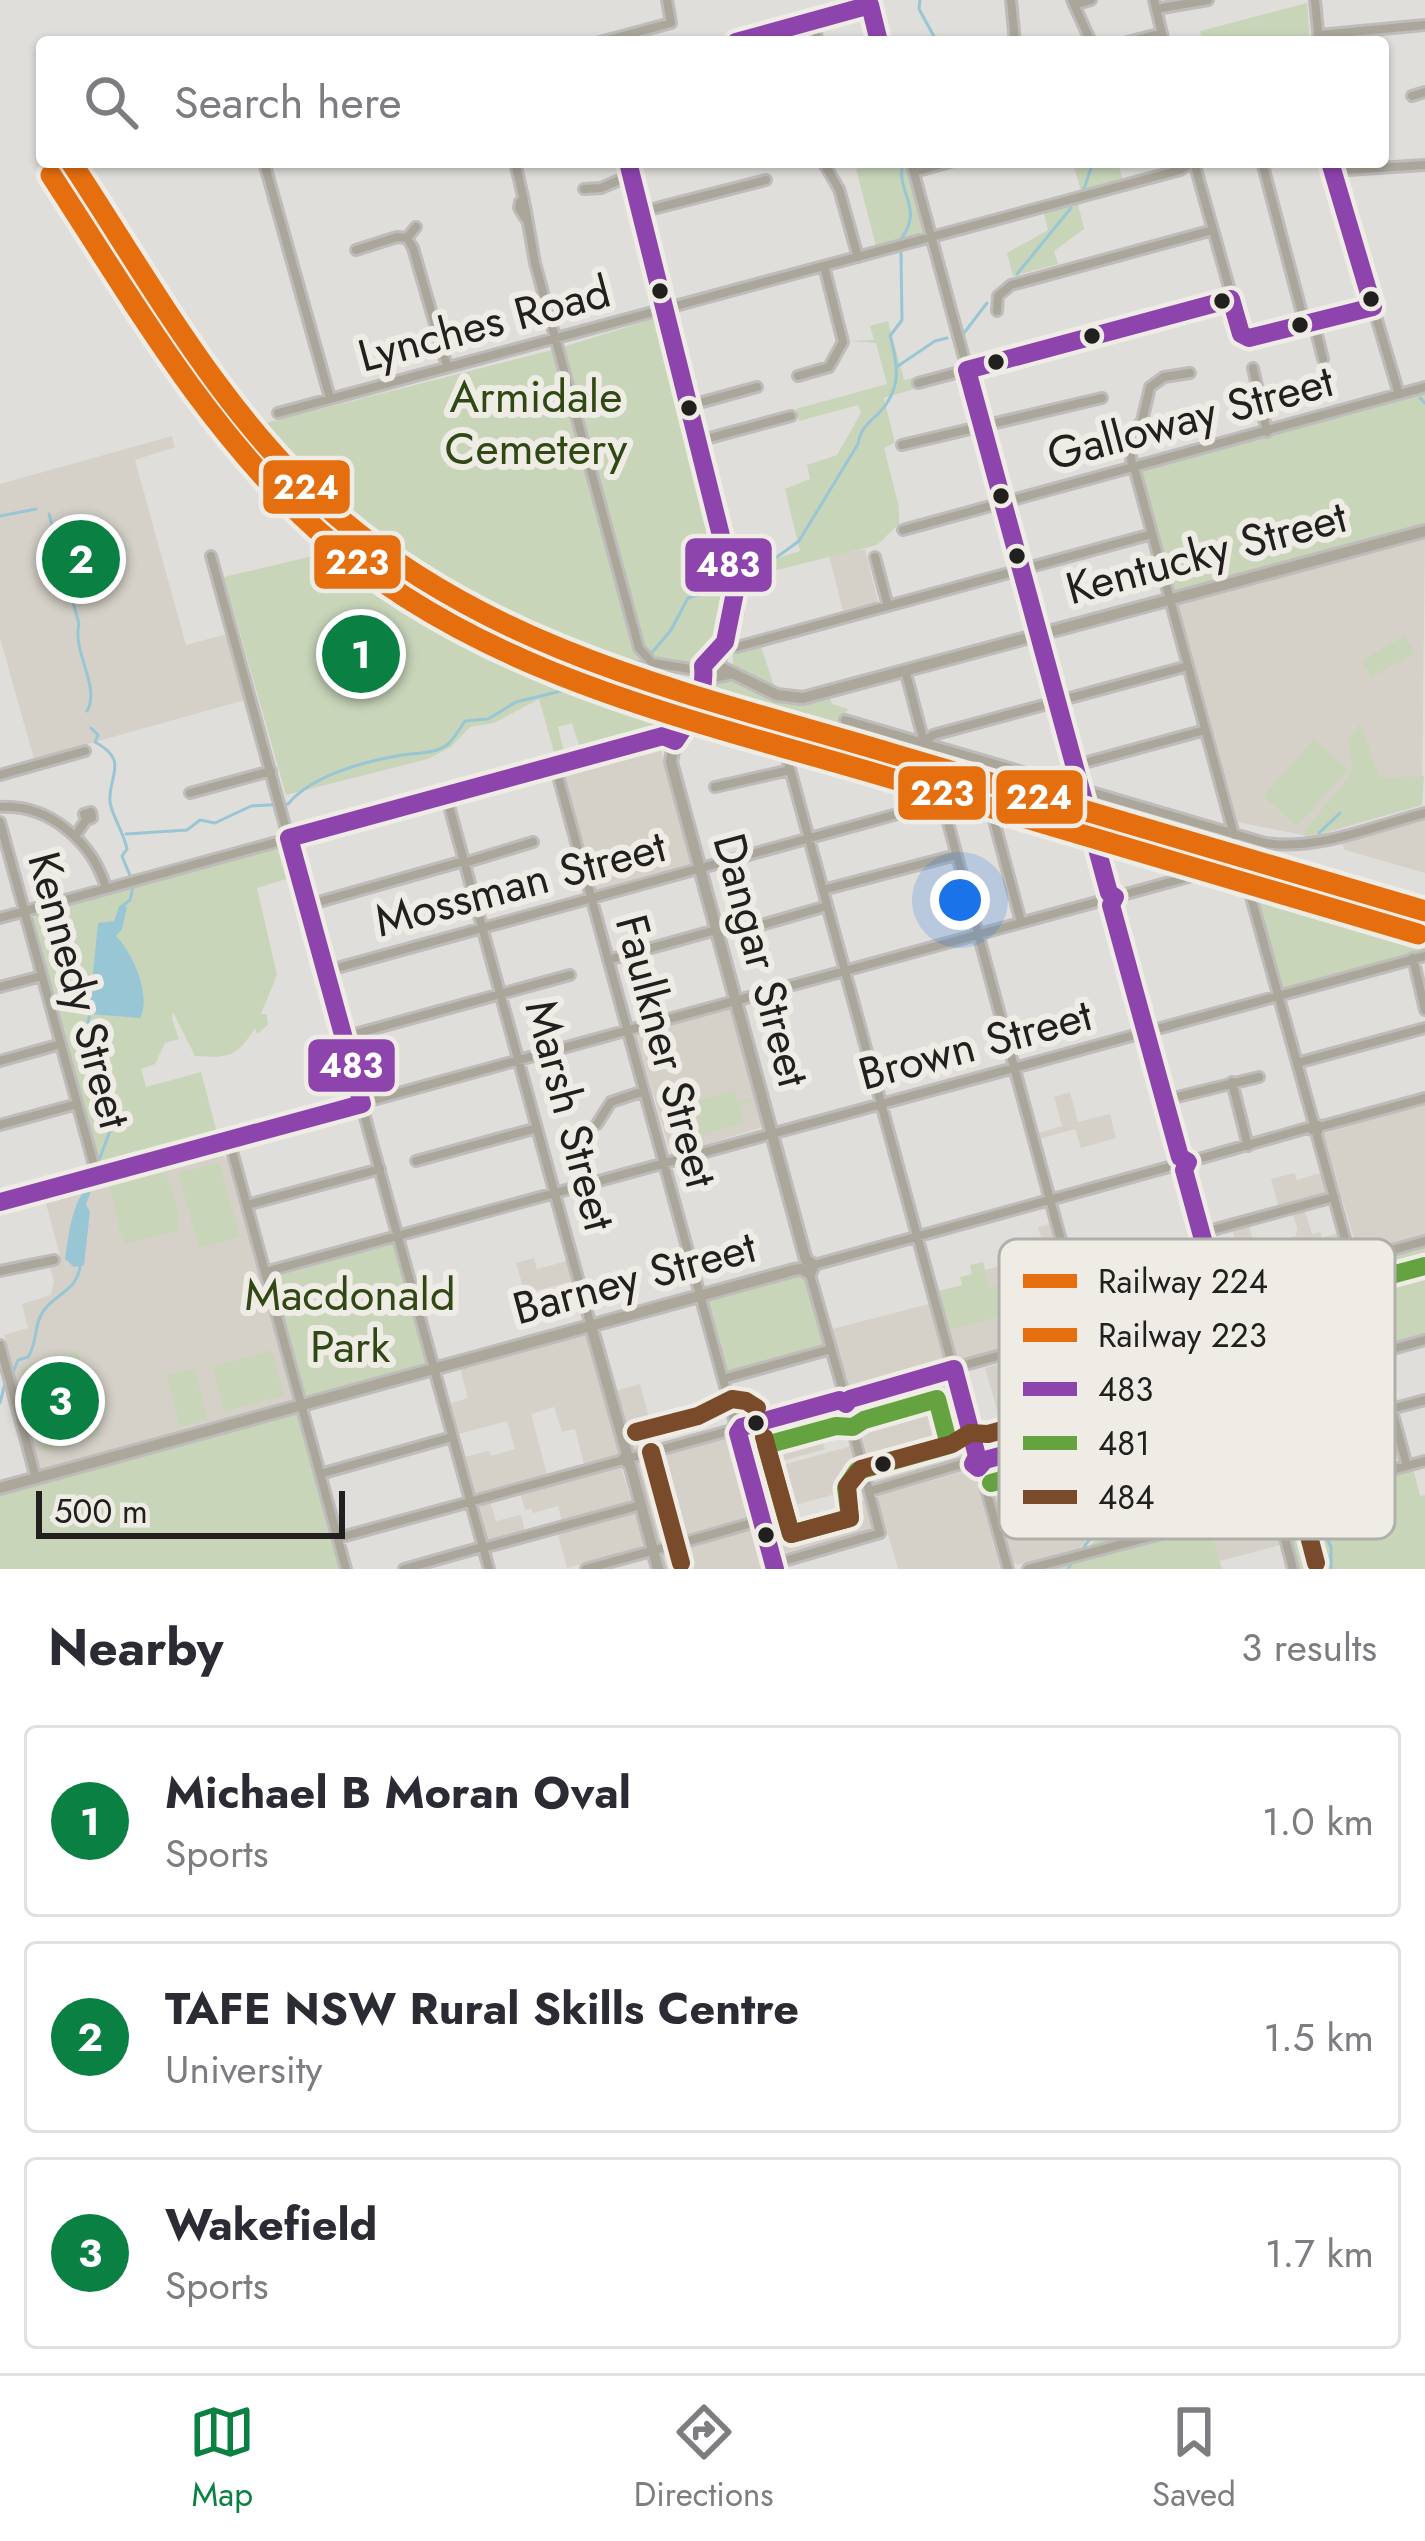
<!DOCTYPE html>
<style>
:root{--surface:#fff;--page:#f2f2f3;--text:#2b2b33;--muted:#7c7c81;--line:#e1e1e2;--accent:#0b8043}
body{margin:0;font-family:Jost,sans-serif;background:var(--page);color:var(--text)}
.scale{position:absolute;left:36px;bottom:30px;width:309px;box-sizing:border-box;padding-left:12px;border:6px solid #21201e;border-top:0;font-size:33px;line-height:42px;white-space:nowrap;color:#21201e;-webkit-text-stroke:9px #efece6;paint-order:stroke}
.you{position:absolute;left:960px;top:900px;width:42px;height:42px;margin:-30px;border:9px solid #fff;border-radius:50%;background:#1a73e8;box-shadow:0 0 0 18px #1a73e833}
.badge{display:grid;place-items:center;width:78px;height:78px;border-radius:50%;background:var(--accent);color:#fff;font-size:39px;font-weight:700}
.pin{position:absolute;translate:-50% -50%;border:6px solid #fff;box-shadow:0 3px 12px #0006}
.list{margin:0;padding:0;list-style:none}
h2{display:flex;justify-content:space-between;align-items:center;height:156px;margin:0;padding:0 48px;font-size:51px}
h2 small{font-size:39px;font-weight:400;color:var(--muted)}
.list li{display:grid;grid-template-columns:78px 1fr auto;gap:36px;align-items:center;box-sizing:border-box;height:192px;margin:0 24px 24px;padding:0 24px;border:3px solid var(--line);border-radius:12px}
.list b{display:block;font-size:45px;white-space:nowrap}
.list p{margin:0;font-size:39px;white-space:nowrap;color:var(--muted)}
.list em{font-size:39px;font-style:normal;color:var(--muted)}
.icon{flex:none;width:66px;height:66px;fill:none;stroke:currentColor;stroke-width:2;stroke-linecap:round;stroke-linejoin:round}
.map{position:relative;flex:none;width:1425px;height:1569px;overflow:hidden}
.search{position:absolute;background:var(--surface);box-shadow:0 3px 9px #0004;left:36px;right:36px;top:36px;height:132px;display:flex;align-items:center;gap:30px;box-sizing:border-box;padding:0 42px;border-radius:12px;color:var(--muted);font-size:45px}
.sheet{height:804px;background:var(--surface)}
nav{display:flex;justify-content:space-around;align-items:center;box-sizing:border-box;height:168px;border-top:3px solid var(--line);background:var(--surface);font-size:33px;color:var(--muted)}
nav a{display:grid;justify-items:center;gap:6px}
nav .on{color:var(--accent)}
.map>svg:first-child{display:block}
.built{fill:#d5d1c9}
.green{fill:#c8d5b9}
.water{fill:#99c6d5}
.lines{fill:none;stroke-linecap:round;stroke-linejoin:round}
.stream{stroke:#99c6d5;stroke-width:3}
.minor-casing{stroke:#bdbcba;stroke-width:14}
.major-casing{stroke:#bdbcba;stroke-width:16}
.minor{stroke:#aaa69a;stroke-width:8}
.major{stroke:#aca79b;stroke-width:10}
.rail-casing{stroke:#a8a49f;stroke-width:8}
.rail{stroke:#efece6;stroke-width:3;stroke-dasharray:9;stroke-linecap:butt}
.bus-1-casing{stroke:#efece6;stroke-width:27}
.bus-2-casing{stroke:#efece6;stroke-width:27}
.bus-3-casing{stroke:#efece6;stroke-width:27}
.bus-1{stroke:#8e44ad;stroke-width:18}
.bus-2{stroke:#64a33f;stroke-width:18}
.bus-3{stroke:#7a4b2a;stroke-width:18}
.rail-1-casing{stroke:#efece6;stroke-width:30}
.rail-2-casing{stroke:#efece6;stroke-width:30}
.rail-1{stroke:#e56e0f;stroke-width:21}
.rail-2{stroke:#e56e0f;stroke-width:21}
.bus-dot{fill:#21201e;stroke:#efece6;stroke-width:4.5}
.labels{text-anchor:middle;stroke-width:12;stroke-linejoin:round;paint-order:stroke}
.street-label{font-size:45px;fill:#21201e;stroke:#efece6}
.park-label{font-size:45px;fill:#304914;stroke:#efece6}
.key{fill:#efece6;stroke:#b1afaa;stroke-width:3}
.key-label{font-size:33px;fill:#21201e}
.line-badge{stroke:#efece6;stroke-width:4.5}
.badge-label{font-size:33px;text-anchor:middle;font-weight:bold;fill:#fff}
</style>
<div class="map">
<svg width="1425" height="1569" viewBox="0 0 1425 1569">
<rect width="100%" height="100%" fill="#e0dedb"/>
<path class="built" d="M172,436L175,447L135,460L186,645L227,634L245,700L34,759L0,638V484Z
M1425,534L1422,805L1312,837L1238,822L1178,603Z
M865,549L878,602L843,611L829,555Z
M659,744L691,863L595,890L563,771Z
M1425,817V873L1345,850L1340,840Z
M731,1008L763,1127L671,1155L636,1035Z
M1070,1092L1078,1122L1110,1114L1116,1138L1081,1148L1075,1129L1039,1139L1038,1133L1062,1126L1054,1097Z
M1425,1104V1234L1358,1252L1323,1134Z
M215,1150L227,1159L294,1400L41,1470L4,1335L28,1328L22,1304L51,1295L54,1282L49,1262L54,1267L61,1260L44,1196Z
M1295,1173L1297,1180L1320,1173L1327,1196L1279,1209L1271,1179Z
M1304,1208L1312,1234L1320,1232L1322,1238L1337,1233L1344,1256L1223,1289L1213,1253L1237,1246L1232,1228L1248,1223L1257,1254L1288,1245L1287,1239L1296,1236L1297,1228L1292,1211Z
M1050,1224L1077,1329L958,1362L949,1331L1022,1311L990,1288L985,1270L1033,1257L1030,1245L1042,1241L1038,1227Z
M534,1258L537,1269L567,1261L573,1281L525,1294L516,1263Z
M929,1304L945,1362L942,1366L853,1390L848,1387L832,1329Z
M584,1335L588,1337L621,1454L584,1464L575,1429L562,1432L554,1407L531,1414L547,1474L474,1494L464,1457L489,1451L491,1456L515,1449L507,1421L459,1434L451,1403L468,1398L460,1368Z
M1081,1340L1091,1376L1036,1393L1038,1398L1094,1383L1104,1420L1008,1448L985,1368Z
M949,1377L971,1457L874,1482L854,1403Z
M640,1384L656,1445L636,1450L631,1448L616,1391Z
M815,1413L825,1449L754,1469L745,1432Z
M1107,1433L1119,1475L1104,1518L1079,1549L1018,1565L1013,1562L990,1477L996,1466Z
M732,1436L754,1516L657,1542L636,1467L640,1461Z
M851,1446L862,1487L765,1513L754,1473Z
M621,1467L632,1504L562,1522L558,1506L533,1513L531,1509L525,1510L520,1493Z
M973,1469L1000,1569H898L877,1496Z
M866,1499L874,1529L777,1555L771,1531L776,1530L775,1525Z
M490,1502L496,1521L521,1515L525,1532L488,1542L479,1507Z
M635,1509L644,1543L641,1547L567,1568L557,1530Z
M1266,1510L1272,1513L1280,1545L1220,1561L1210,1525Z
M757,1528L769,1569H664L660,1554Z"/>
<path class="green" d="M1307,3L1310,42H1203L1200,31Z
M881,162H905L923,233L876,246L856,169Z
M1118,162L1123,181L1081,191L1073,163Z
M1078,204L1084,229L1054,251L1058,264L1013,276L1007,253L1048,230L1044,213Z
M662,316L731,596L722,632L697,670L654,660L643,650L595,462L587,464L644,670C493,634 362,538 262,424L560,348Z
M888,321L904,380L921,376L922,381L913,384L914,389L884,398L895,443L884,448L899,507V524L877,545L761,574L746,584L742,569L800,551L785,489L810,479L807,465L837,455L861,413L858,405L799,421L796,409L887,384L876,343L848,341L874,340L870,326Z
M1425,392V527L1176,593L1172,591L1140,478L1143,470Z
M351,547C437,616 539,667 645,695L656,731L581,752L572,723L558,727L565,756L556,759L539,699L494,723L470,727L451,747L428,759L286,795L224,577Z
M1405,636L1415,653L1372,677L1362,660Z
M761,646L774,686L733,667V651Z
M729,676L778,699L829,695L832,704L848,709L842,722L1074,791L1082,807L706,696L711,681Z
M705,700L1084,812L1083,823L1078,827L1061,825L700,719Z
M1360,723L1380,778L1424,776L1422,805L1305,837V830L1348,778L1352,768L1348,742Z
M1314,739L1348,770L1297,826L1263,796Z
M1102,800L1196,830L1194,838L1090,810L1095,801Z
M1090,812L1215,850L1232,858L1231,862L1189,873L1176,860L1110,840L1108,847L1102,850Z
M285,846L293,877L257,888L277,975L261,1014H267L268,1025L257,1034L255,1028C236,1058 229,1058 195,1056L173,1012L172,1019L179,1039L165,1043L155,1064L141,1069L146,1087L201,1072L218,1137L100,1167L33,915Z
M1250,868L1425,923V951L1281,989Z
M735,1090L738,1101L754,1099L740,1106L744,1123L691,1137L682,1105Z
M219,1162L240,1237L199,1248L178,1173Z
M156,1167C174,1176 181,1212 177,1231L126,1244L121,1237L109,1184L115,1178Z
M1425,1243V1336L1379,1347L1365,1283H1360L1356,1266L1366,1259L1370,1262L1423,1247Z
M394,1244L427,1364L306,1397L273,1277Z
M983,1262L990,1288L1014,1281L1022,1311L949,1331L938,1291L962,1285L960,1277L972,1274L970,1265Z
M800,1274L810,1285L825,1347L727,1375L706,1298Z
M272,1350L284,1395L224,1412L212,1367Z
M78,1351L101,1435L42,1451L20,1367Z
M194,1368L208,1420L180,1427L166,1375Z
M298,1412L340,1569H0V1494Z
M1188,1432L1258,1453L1266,1491L1262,1498L1090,1546L1118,1510L1136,1462L1166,1451L1178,1434Z
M1413,1468L1420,1496L1425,1495V1569H1297L1282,1510L1285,1503Z
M1210,1525L1222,1569H1052Z"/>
<path class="water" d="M120,905L127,907L122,929L116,936C133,953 152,997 140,1018L89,1014L98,923L114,921Z
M94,1182L86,1205L90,1211L84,1265L74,1267L65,1259C69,1234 72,1195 94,1182Z"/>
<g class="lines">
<path class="stream" d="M920,0L919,9L937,42
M1084,189L1093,162
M901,239C925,207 895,193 903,162
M1017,274L1071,208
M964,333L987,303
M898,366L935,341L947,338
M1420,398L1425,403
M49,514L79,624C72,652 101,687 87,711
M0,516L36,509
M744,581L799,541L858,444C861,427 869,423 880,412C902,388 898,364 890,336L902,320L901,253
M649,656L671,630L688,598L725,587
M91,728L98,735L95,742C130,761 108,775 110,802C112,816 124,833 127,849L122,856L131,878
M1319,833L1340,813
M126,834L187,830L200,820L215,823L251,806L288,804C312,775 366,761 402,755C418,752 434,755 448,744C455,738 460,728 465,721L488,719L516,702L561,691L598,671L603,659L643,662
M120,908L130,900L133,887
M90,1014L88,1022L93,1025L110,1131L98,1163
M12,1375L18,1360L28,1357C38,1342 33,1325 44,1310C58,1292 78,1290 80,1265
M0,1403L5,1383
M1151,1422L1156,1437
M1143,1452L1156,1454L1171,1433
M1079,1553L1112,1511L1128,1467L1156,1437L1184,1429L1251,1448L1295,1431L1308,1437C1322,1461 1339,1508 1325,1534L1331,1547V1569
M1068,1569L1073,1560"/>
<defs>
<path id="minor" d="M869,0L879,42
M1011,0L1015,42
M1072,0L1091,42
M1154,0L1164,42
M1315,0L1319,42
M1074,5L1091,0
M1156,9L1208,0
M813,22L818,42
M1319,35L1425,25
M600,42L671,23L667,0
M736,42L870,5
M1128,42L1162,33
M1412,96L1425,92
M264,162L330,398
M515,162L524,201
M628,162L738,578V612L719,663
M823,162L839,189L858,257
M911,162L1109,893
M1194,162L1243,337L1249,338L1373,307
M1262,162L1305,325
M1330,162L1399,394
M1332,171L1425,165
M914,172L950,162
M584,189L601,188L631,175
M641,212L766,180
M525,218L519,208L520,202L525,206L535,263L639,648L652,663L703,671
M407,238L416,227
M356,250L397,237L407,238L413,248L447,366
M997,311L998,296L1011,285L1213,230
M668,322L735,599
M1314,323L1323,359
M1253,368L1267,432
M798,376L829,367L843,342L824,266
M918,383L1231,299
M688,406L757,387
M278,413L1180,170L1193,162
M702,440L791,416
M902,445L1102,398
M1132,467L1129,435L1142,421L1150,387L1164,377L1190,373
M1134,467L1234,835
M903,530L1425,387
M211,556L489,1569
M875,557L888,606
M725,642L737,647L1152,534
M905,670L924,742L933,735L1188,666
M655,711L663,736
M845,720L1265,843C1318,851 1374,826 1425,813
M691,721L1092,840
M784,747L977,1456
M555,765L735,1423
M1073,766L1205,730
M0,775L85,751
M715,787L790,770
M190,793L271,771
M940,793L1111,1425
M446,795L591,1326
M0,807C50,804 93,843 106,888
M991,809L1021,922
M0,822L97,1176
M76,835L86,820L84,814L91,812L92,818L86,820
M1112,844L1175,863L1182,878
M464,863L533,842
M823,890L956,855
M1115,897L1225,867L1239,870L1246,879L1314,1124
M308,905L464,861
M1111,905L1180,1157
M0,918L663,736L675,741
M751,928L827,906
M1413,958L1425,1010
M608,960L716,930
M326,971L941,802
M0,987L42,976
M344,1037L570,975
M0,1061L61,1044
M1297,1063L1425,1028
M1232,1082L1248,1146
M1165,1100L1259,1077
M597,1124L611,1102L644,1091
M0,1125L77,1104
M1319,1127L1425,1098
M1316,1132L1407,1466
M229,1140L346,1569
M416,1161L537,1128
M1188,1162L1318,1125V1131L1312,1130
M1184,1170L1217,1291
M0,1202L1104,900
M247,1205L380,1169
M1201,1233L1334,1197
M814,1265L1176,1165
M0,1271L54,1260
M265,1272L1425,956
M810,1275L844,1394
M1225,1295L1425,1241
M1221,1302L1243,1385
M0,1345L36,1478
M723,1379L831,1349
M905,1381L1213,1298
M1248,1389L1425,1340
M1245,1394L1271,1485L1281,1501L1280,1519
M1040,1396L1098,1380
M850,1399L901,1386V1381L907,1384
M1391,1409L1425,1400
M1349,1416L1390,1405
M738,1433L775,1568
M634,1457L732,1430L735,1423L742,1427L840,1400
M973,1460L980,1468L1008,1569
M985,1460L1240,1391
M320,1474L452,1437
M870,1491L972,1461
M1279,1497L1294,1496L1425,1461
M1280,1519L1293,1569
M338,1538L623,1460
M483,1548L641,1505
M774,1564L880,1533L846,1404
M404,1569L482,1547
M586,1569C646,1552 703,1538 761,1520
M1028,1569L1270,1505"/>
<path id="major" d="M720,667L777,695L803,698L1425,531
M729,674L712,677C703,689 701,703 694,716C684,733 673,740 671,762L806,1260
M712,677L703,671L706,661H717L720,671
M591,1326L627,1454L623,1460L630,1464L658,1569
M0,1488L794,1270L801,1269L810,1274L814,1265L806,1260"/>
</defs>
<use href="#minor" class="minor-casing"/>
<use href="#major" class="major-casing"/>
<use href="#minor" class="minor"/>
<use href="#major" class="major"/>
<defs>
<path id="rail" d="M1275,865L1425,909"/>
</defs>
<use href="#rail" class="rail-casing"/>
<use href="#rail" class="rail"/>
<defs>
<path id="bus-1" d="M736,42L870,5L879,42
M0,1202L362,1104L289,838L663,736L675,741C692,717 706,696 703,666L725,642L735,592L628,162
M775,1569L738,1433L742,1427L840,1400L846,1404L850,1399L954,1369L977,1456L973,1464L978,1468L985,1460L1235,1392H1248L1221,1302L1225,1295L1217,1291L1184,1170L1188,1162L1180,1157L1111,905L1115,897L1109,893L967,370L1231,299L1241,334L1249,338L1373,307L1330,162"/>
<path id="bus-2" d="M1231,1318L1425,1266
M937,1399L949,1445L857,1471L846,1488L850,1518L791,1534L766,1445L836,1426L853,1427L864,1420Z
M991,1483L1246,1414"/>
<path id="bus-3" d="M636,1432L698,1416L732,1399L746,1401L757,1408
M764,1437L791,1534L850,1518L847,1486L861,1469L952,1444L970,1433L988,1434L1250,1362L1268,1377L1293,1475L1304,1495V1517L1316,1563
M651,1452L681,1563"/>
</defs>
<use href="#bus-1" class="bus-1-casing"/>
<use href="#bus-2" class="bus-2-casing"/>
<use href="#bus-3" class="bus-3-casing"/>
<use href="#bus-1" class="bus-1"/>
<use href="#bus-2" class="bus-2"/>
<use href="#bus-3" class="bus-3"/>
<defs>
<path id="rail-1" d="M71,162C152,285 225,420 338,517C499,654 696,695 893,754C1070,806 1248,859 1425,911"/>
<path id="rail-2" d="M51,175C132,299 206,430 317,530C476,674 687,718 887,777C1064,829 1241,882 1418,934"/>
</defs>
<use href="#rail-1" class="rail-1-casing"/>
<use href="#rail-2" class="rail-2-casing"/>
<use href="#rail-1" class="rail-1"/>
<use href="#rail-2" class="rail-2"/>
</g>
<g class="bus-dot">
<circle cx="660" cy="291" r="10"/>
<circle cx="1371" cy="299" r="10"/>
<circle cx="1222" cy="301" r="10"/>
<circle cx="1300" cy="325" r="10"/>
<circle cx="1092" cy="336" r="10"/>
<circle cx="996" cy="362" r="10"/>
<circle cx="689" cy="408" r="10"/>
<circle cx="1001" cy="496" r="10"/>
<circle cx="1017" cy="556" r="10"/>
<circle cx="756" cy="1423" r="10"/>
<circle cx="883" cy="1464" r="10"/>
<circle cx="766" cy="1535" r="10"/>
</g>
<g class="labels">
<g class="street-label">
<text transform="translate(484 323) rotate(-15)" y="16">Lynches Road</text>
<text transform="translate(1190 417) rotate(-15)" y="16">Galloway Street</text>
<text transform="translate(1206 552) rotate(-15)" y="16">Kentucky Street</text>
<text transform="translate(520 883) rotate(-15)" y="16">Mossman Street</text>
<text transform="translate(762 960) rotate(75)" y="16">Dangar Street</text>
<text transform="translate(80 990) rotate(75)" y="16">Kennedy Street</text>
<text transform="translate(975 1044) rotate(-15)" y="16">Brown Street</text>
<text transform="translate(667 1051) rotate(75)" y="16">Faulkner Street</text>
<text transform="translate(571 1115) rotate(75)" y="16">Marsh Street</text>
<text transform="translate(634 1277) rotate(-15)" y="16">Barney Street</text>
</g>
<g class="park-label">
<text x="536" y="412">Armidale<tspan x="536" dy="52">Cemetery</tspan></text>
<text x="350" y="1310">Macdonald<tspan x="350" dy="52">Park</tspan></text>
</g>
</g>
<rect x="999" y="1239" width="396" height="300" rx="18" class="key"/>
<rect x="1023" y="1274" width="54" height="14" fill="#e56e0f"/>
<rect x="1023" y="1328" width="54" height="14" fill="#e56e0f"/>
<rect x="1023" y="1382" width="54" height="14" fill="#8e44ad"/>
<rect x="1023" y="1436" width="54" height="14" fill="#64a33f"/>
<rect x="1023" y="1490" width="54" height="14" fill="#7a4b2a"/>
<g class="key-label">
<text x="1098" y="1293">Railway 224</text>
<text x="1098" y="1347">Railway 223</text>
<text x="1098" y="1401">483</text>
<text x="1098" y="1455">481</text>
<text x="1098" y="1509">484</text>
</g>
<g class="line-badge">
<rect x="261" y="458" width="91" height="58" rx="12" fill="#e56e0f"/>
<rect x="312" y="533" width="91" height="58" rx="12" fill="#e56e0f"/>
<rect x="683" y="536" width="91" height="58" rx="12" fill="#8e44ad"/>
<rect x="896" y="764" width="92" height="58" rx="12" fill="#e56e0f"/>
<rect x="994" y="768" width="91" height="58" rx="12" fill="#e56e0f"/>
<rect x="306" y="1037" width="91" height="57" rx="12" fill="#8e44ad"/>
</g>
<g class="badge-label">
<text x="306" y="499">224</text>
<text x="357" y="574">223</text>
<text x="728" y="576">483</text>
<text x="942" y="805">223</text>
<text x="1039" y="809">224</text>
<text x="351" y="1077">483</text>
</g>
</svg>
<div class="scale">500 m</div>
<div class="you"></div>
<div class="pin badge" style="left:361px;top:654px">1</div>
<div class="pin badge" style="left:81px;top:559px">2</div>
<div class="pin badge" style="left:60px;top:1401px">3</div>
<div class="search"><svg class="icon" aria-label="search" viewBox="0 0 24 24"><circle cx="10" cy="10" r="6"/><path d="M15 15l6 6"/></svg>Search here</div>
</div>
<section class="sheet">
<h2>Nearby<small>3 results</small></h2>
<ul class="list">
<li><span class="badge">1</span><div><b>Michael B Moran Oval</b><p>Sports</p></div><em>1.0 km</em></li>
<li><span class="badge">2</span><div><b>TAFE NSW Rural Skills Centre</b><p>University</p></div><em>1.5 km</em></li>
<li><span class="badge">3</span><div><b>Wakefield</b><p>Sports</p></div><em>1.7 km</em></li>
</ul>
</section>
<nav>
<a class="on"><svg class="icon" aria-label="map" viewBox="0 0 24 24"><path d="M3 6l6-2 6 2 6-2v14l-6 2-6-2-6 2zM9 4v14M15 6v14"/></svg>Map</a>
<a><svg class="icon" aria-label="directions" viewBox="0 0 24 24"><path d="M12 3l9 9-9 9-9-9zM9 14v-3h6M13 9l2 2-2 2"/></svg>Directions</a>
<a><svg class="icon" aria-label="saved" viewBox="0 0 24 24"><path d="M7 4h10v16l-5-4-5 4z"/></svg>Saved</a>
</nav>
